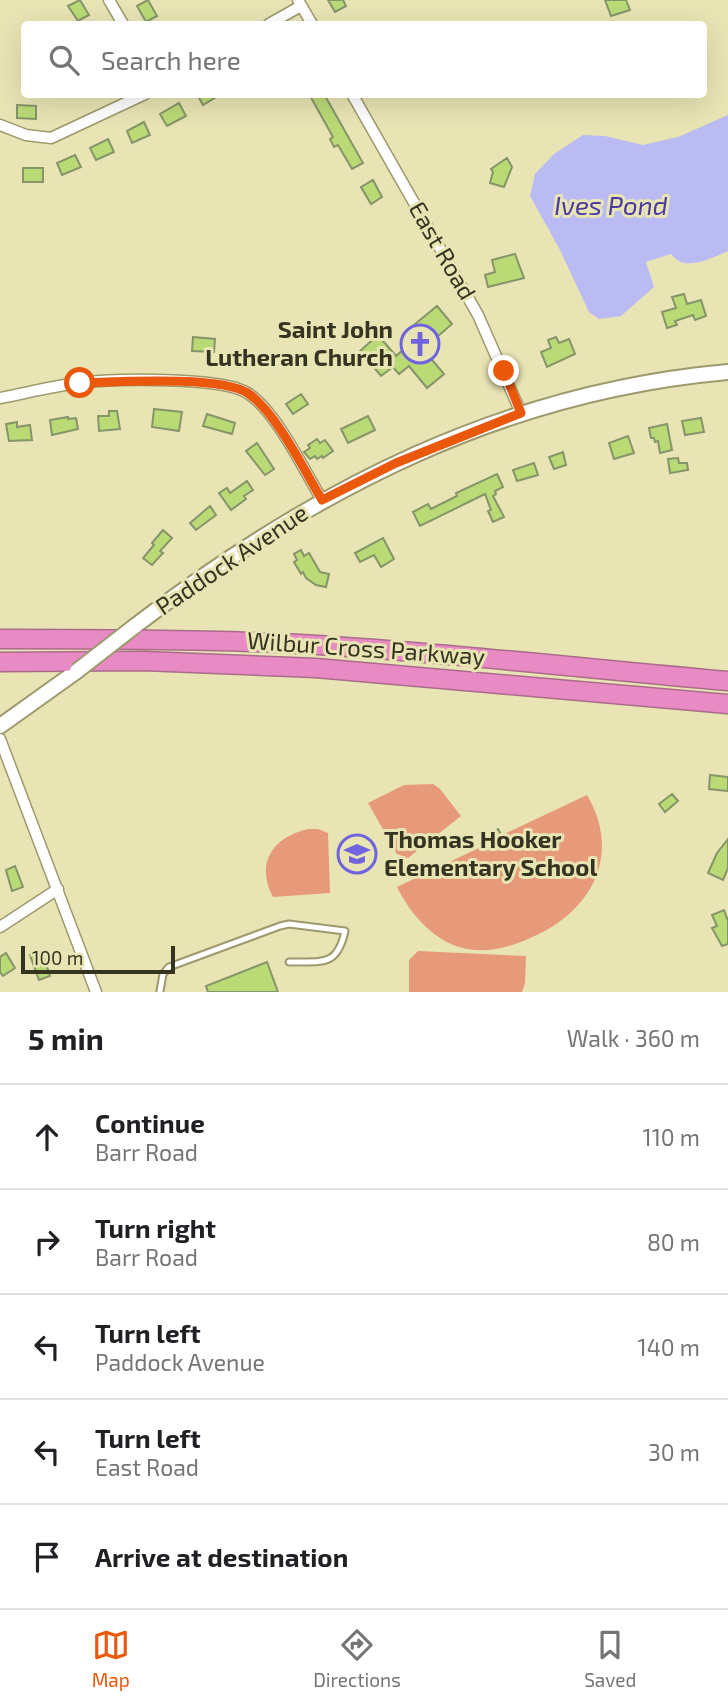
<!DOCTYPE html>
<meta charset="utf-8">
<style>
:root{--surface:#fff;--page:#f6f6f6;--text:#202124;--muted:#757577;--line:#e0e0e0;--accent:#ea580c}
body{margin:0;font-family:"Exo 2",sans-serif;background:var(--page);color:var(--text)}
.scale{position:absolute;left:21px;bottom:18px;width:154px;box-sizing:border-box;padding-left:7px;border:4px solid #353421;border-top:0;font-size:19px;line-height:24px;white-space:nowrap;color:#353421;-webkit-text-stroke:5px #e8e4b4;paint-order:stroke}
.stop{position:absolute;width:21px;height:21px;margin:-16px;border:5px solid #ea580c;border-radius:50%;background:#fff}
.stop.end{background:#ea580c;border-color:#fff;box-shadow:0 2px 7px #0008}
.list{margin:0;padding:0;list-style:none}
h2{display:flex;justify-content:space-between;align-items:center;height:91px;margin:0;padding:0 28px;font-size:30px}
h2 small{font-size:23px;font-weight:400;color:var(--muted)}
.list li{display:grid;grid-template-columns:46px 1fr auto;gap:21px;align-items:center;box-sizing:border-box;height:105px;padding:0 28px;border-top:2px solid var(--line)}
.list b{display:block;font-size:26px;white-space:nowrap}
.list p{margin:0;font-size:23px;white-space:nowrap;color:var(--muted)}
.list em{font-size:23px;font-style:normal;color:var(--muted)}
.icon{flex:none;width:38px;height:38px;fill:none;stroke:currentColor;stroke-width:2;stroke-linecap:round;stroke-linejoin:round}
.map{position:relative;flex:none;width:728px;height:992px;overflow:hidden}
.search{position:absolute;background:var(--surface);box-shadow:0 7px 28px #0002;left:21px;right:21px;top:21px;height:77px;display:flex;align-items:center;gap:18px;box-sizing:border-box;padding:0 24px;border-radius:7px;color:var(--muted);font-size:26px}
.sheet{height:616px;background:var(--surface)}
nav{display:flex;justify-content:space-around;align-items:center;box-sizing:border-box;height:98px;border-top:2px solid var(--line);background:var(--surface);font-size:19px;color:var(--muted)}
nav a{display:grid;justify-items:center;gap:4px}
nav .on{color:var(--accent)}
.map>svg:first-child{display:block}
.green{fill:#e79a7a}
.water{fill:#babbf3}
.building{fill:#bada76;stroke:#86946a;stroke-width:2}
.lines{fill:none;stroke-linecap:round;stroke-linejoin:round}
.lane-casing{stroke:#9d996c;stroke-width:9}
.street-casing{stroke:#9d996c;stroke-width:13}
.secondary-casing{stroke:#9d996c;stroke-width:18}
.highway-casing{stroke:#a96c8a;stroke-width:21}
.lane{stroke:#fff;stroke-width:5}
.street{stroke:#fff;stroke-width:10}
.secondary{stroke:#fff;stroke-width:14}
.highway{stroke:#e88ac3;stroke-width:18}
.secondary-bridge-casing{stroke:#9d996c;stroke-width:18;stroke-linecap:butt}
.secondary-bridge{stroke:#fff;stroke-width:14}
.route{stroke:#ea580c;stroke-width:9}
.labels{text-anchor:middle;stroke-width:6;stroke-linejoin:round;paint-order:stroke}
.street-label{font-size:24px;fill:#353421;stroke:#e8e4b4}
.poi-label{font-size:24px;font-weight:bold;fill:#353421;stroke:#e8e4b4;text-anchor:end}
.water-label{font-size:26px;font-style:italic;fill:#493aa2;stroke:#e8e4b4}
</style>
<div class="map">
<svg width="728" height="992" viewBox="0 0 728 992">
<rect width="100%" height="100%" fill="#e8e4b4"/>
<path class="green" d="M433,784L440,789L461,816L408,858L397,854L368,803L404,785Z
M587,795C623,856 590,913 530,938C511,947 489,953 467,949C435,943 411,915 397,887L483,846L497,851L502,835Z
M308,829H318L328,833L330,893L273,897C255,863 273,837 308,829Z
M418,951L526,956L525,983L522,992H409V960Z"/>
<path class="water" d="M728,115V251C711,258 684,273 671,254L646,262L654,287L621,316L599,319L589,312L559,248L530,196L535,174L554,154L583,135L605,136L643,145L678,137Z"/>
<path class="building" d="M80,0L89,15L78,21L68,6Z
M148,0L157,16L146,22L137,6Z
M328,0H343L346,6L335,12Z
M605,0H626L630,10L611,16Z
M197,94H221L203,105Z
M309,94H324L363,163L352,169L338,145L334,147L330,139L333,137Z
M179,103L186,116L167,126L160,114Z
M17,105L36,106V119L17,118Z
M144,122L150,135L132,143L127,131Z
M108,139L114,152L96,160L90,148Z
M75,155L81,167L62,175L57,163Z
M507,158L512,167L504,187L490,183L493,172L491,169Z
M23,168H43V182H23Z
M373,180L382,197L371,204L361,187Z
M515,254L524,278L488,287L485,275L495,272L492,260Z
M684,294L687,304L701,300L706,316L695,320L693,315L675,321L677,325L667,328L662,312L676,308L672,297Z
M437,306L452,324L423,349L444,374L427,388L409,366L399,374L393,367L381,376L360,351L378,335L396,356L417,338L409,329Z
M193,337L215,339L214,352L192,351Z
M556,337L559,343L569,339L575,354L547,367L541,352L551,348L548,340Z
M301,394L308,404L293,414L286,404Z
M154,409L182,412L179,431L152,427Z
M109,411H117L120,429L99,431L98,416H109Z
M207,414L235,423L232,434L203,426Z
M368,416L375,430L348,443L341,429Z
M68,417V419L76,418L78,429L52,435L50,420Z
M701,418L704,432L685,435L682,421Z
M17,422V427L30,425L32,440L9,441L6,424Z
M667,424L672,450L660,453L658,441L655,442L654,438H651L649,428Z
M628,436L634,453L614,459L609,443Z
M317,439L320,443L325,440L333,451L323,458L322,456L317,459L315,456L310,459L304,452L310,448L308,445Z
M257,443L274,469L265,475L246,451Z
M563,452L566,465L554,469L549,457Z
M678,458L679,463H687L688,470L670,473L668,459Z
M534,463L538,475L517,481L513,470Z
M497,474L503,487L495,491L496,494L493,496L504,517L493,522L488,511L491,510L485,494L420,526L413,512L428,504L431,509L457,496L456,493Z
M247,481L253,490L244,496L246,499L231,510L219,493L227,488L230,493Z
M210,506L216,515L196,530L190,523Z
M163,530L172,538L160,551L163,553L152,565L143,558L154,545L152,543Z
M383,538L394,559L381,567L374,555L360,562L355,553Z
M301,550L304,556L309,553L320,572L329,574L326,587L316,585L306,578L303,572L301,574L294,562L297,560L294,554Z
M710,775L728,777V791L709,789Z
M672,794L678,801L665,812L659,804Z
M498,829L503,838L488,845L484,837Z
M728,839V868L723,880L708,873L717,853Z
M15,866L23,887L12,891L6,870Z
M724,910L728,921V944L722,946L712,928L717,926L712,915Z
M42,951L50,976L39,980L30,955Z
M6,953L15,968L3,976L0,972V957Z
M267,962L278,992H208L206,986Z"/>
<g class="lines">
<defs>
<path id="lane" d="M160,991L163,974L169,967L280,926L289,924L345,931C337,968 321,961 289,962"/>
<path id="street" d="M109,0L123,24
M298,0L312,24
M269,24L301,6
M352,94L478,315L521,413
M0,125L26,135L51,138L145,94
M0,398C26,393 53,386 79,383C112,379 225,376 249,394C277,413 304,470 322,500
M0,739L96,992
M0,927L58,889"/>
<path id="secondary" d="M135,626C313,490 502,392 728,372
M0,726L77,671"/>
<path id="highway" d="M0,639C94,639 188,639 282,643C431,651 580,668 728,681
M0,662L144,661L316,668L728,704"/>
</defs>
<use href="#lane" class="lane-casing"/>
<use href="#street" class="street-casing"/>
<use href="#secondary" class="secondary-casing"/>
<use href="#highway" class="highway-casing"/>
<use href="#lane" class="lane"/>
<use href="#street" class="street"/>
<use href="#secondary" class="secondary"/>
<use href="#highway" class="highway"/>
<defs>
<path id="secondary-bridge" d="M77,671L135,626"/>
</defs>
<use href="#secondary-bridge" class="secondary-bridge-casing"/>
<use href="#secondary-bridge" class="secondary-bridge"/>
</g>
<g class="lines">
<path class="route" d="M80,383C115,382 223,375 249,394C277,414 304,470 322,500L396,463L521,413L504,371"/>
</g>
<defs>
<symbol id="church-ring" viewBox="-11 -11 22 22"><circle r="9.5" fill="#e8e4b4" stroke="#7063de" stroke-width="1.5"/><path d="M-1.2-6h2.4v3.5h3.3v2.4h-3.3V6h-2.4V-.1h-3.3v-2.4h3.3Z" fill="#7063de"/></symbol>
<symbol id="school-ring" viewBox="-11 -11 22 22"><circle r="9.5" fill="#e8e4b4" stroke="#7063de" stroke-width="1.5"/><path d="M0-5L7-2L0 1L-7-2ZM-4 1L0 2.5L4 1V4Q0 6-4 4Z" fill="#7063de"/></symbol>
</defs>
<g fill-rule="evenodd">
<use href="#church-ring" x="398" y="322" width="44" height="44"/>
<use href="#school-ring" x="335" y="832" width="44" height="44"/>
</g>
<g class="labels">
<g class="street-label">
<text transform="translate(442 251) rotate(60)" y="8">East Road</text>
<text transform="translate(232 560) rotate(-34)" y="8">Paddock Avenue</text>
<text transform="translate(366 649) rotate(4)" y="8">Wilbur Cross Parkway</text>
</g>
<g class="poi-label">
<text x="393" y="338">Saint John<tspan x="393" dy="28">Lutheran Church</tspan></text>
<text x="384" y="848" text-anchor="start">Thomas Hooker<tspan x="384" dy="28">Elementary School</tspan></text>
</g>
<g class="water-label">
<text x="611" y="215">Ives Pond</text>
</g>
</g>
</svg>
<div class="scale">100 m</div>
<div class="stop" style="left:80px;top:383px"></div>
<div class="stop end" style="left:504px;top:371px"></div>
<div class="search"><svg class="icon" aria-label="search" viewBox="0 0 24 24"><circle cx="10" cy="10" r="6"/><path d="M15 15l6 6"/></svg>Search here</div>
</div>
<section class="sheet">
<h2>5 min<small>Walk · 360 m</small></h2>
<ul class="list">
<li><svg class="icon" aria-label="ahead" viewBox="0 0 24 24"><path d="M12 20V5M6 11l6-6 6 6"/></svg><div><b>Continue</b><p>Barr Road</p></div><em>110 m</em></li>
<li><svg class="icon" aria-label="right" viewBox="0 0 24 24"><path d="M7 20v-9h11M14 6l5 5-5 5"/></svg><div><b>Turn right</b><p>Barr Road</p></div><em>80 m</em></li>
<li><svg class="icon" aria-label="left" viewBox="0 0 24 24"><path d="M17 20v-9H6M10 6l-5 5 5 5"/></svg><div><b>Turn left</b><p>Paddock Avenue</p></div><em>140 m</em></li>
<li><svg class="icon" aria-label="left" viewBox="0 0 24 24"><path d="M17 20v-9H6M10 6l-5 5 5 5"/></svg><div><b>Turn left</b><p>East Road</p></div><em>30 m</em></li>
<li><svg class="icon" aria-label="arrive" viewBox="0 0 24 24"><path d="M6 21V4h12l-3 4 3 4H6"/></svg><div><b>Arrive at destination</b></div></li>
</ul>
</section>
<nav>
<a class="on"><svg class="icon" aria-label="map" viewBox="0 0 24 24"><path d="M3 6l6-2 6 2 6-2v14l-6 2-6-2-6 2zM9 4v14M15 6v14"/></svg>Map</a>
<a><svg class="icon" aria-label="directions" viewBox="0 0 24 24"><path d="M12 3l9 9-9 9-9-9zM9 14v-3h6M13 9l2 2-2 2"/></svg>Directions</a>
<a><svg class="icon" aria-label="saved" viewBox="0 0 24 24"><path d="M7 4h10v16l-5-4-5 4z"/></svg>Saved</a>
</nav>
